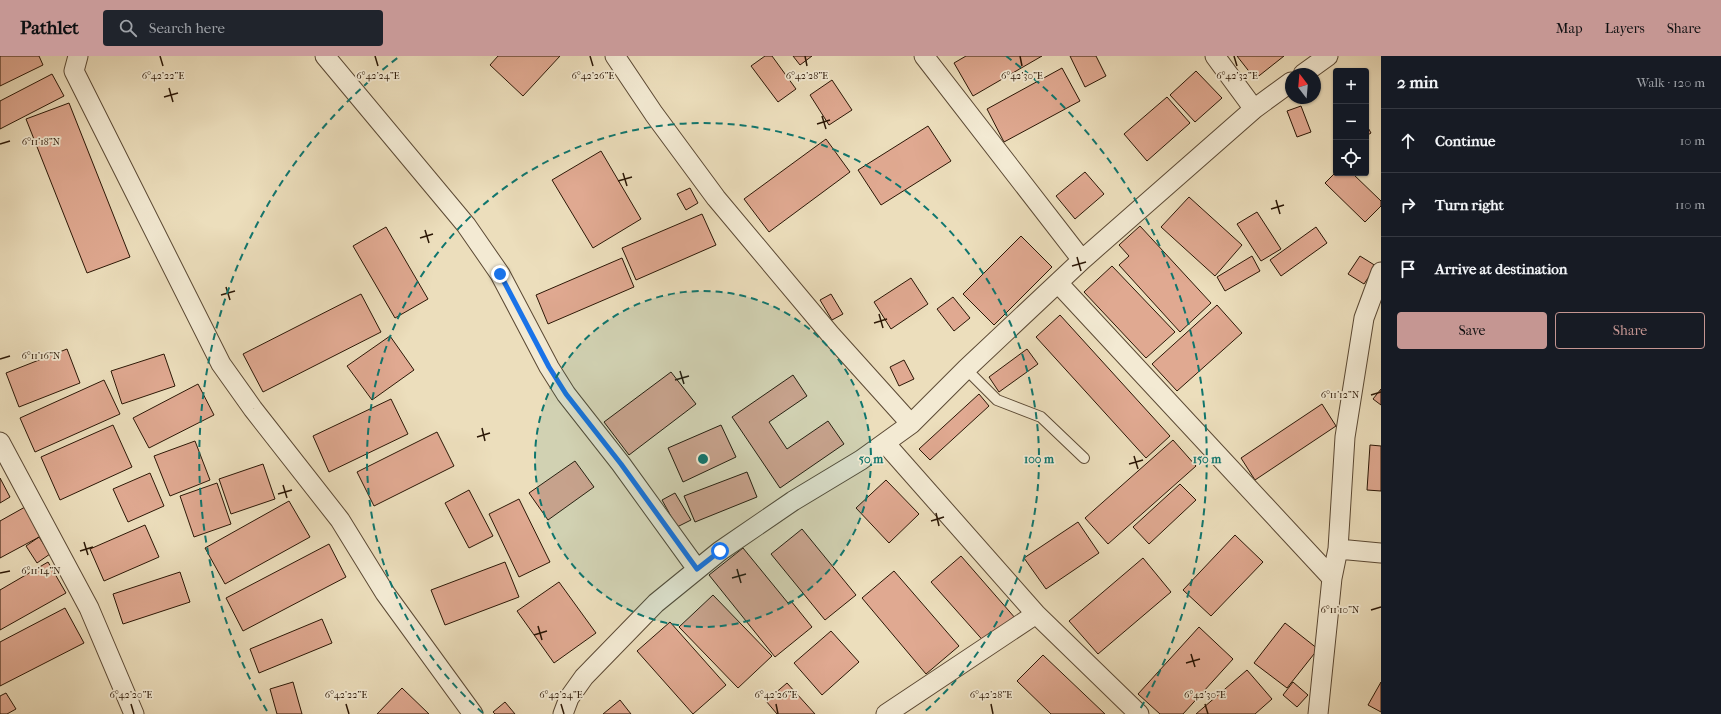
<!DOCTYPE html>
<meta charset="utf-8">
<style>
:root{--surface:#171b24;--page:#20242c;--text:#f1f3f6;--muted:#9ea1a6;--line:#363941;--accent:#c59692}
body{margin:0;font-family:"IM FELL French Canon",serif;background:var(--page);color:var(--text)}
.controls{position:absolute;right:12px;top:12px;display:grid;overflow:hidden;border-radius:4px;box-shadow:0 1px 3px #0004}
.controls button{width:36px;height:36px;display:grid;place-items:center;padding:0;border:0;border-bottom:1px solid var(--line);background:var(--surface);color:var(--text);font:20px sans-serif}
.compass{position:absolute;left:1285px;top:12px;width:36px;height:36px;border-radius:50%;background:var(--surface);box-shadow:0 1px 3px #0004;rotate:344deg}
.stop{position:absolute;width:12px;height:12px;margin:-9px;border:3px solid #1a73e8;border-radius:50%;background:#fff}
.stop.end{background:#1a73e8;border-color:#fff;box-shadow:0 1px 4px #0008}
.list{margin:0;padding:0;list-style:none}
h2{display:flex;justify-content:space-between;align-items:center;height:52px;margin:0;padding:0 16px;font-size:17px}
h2 small{font-size:13px;font-weight:400;color:var(--muted)}
.list li{display:grid;grid-template-columns:26px 1fr auto;gap:12px;align-items:center;box-sizing:border-box;height:64px;padding:0 16px;border-top:1px solid var(--line)}
.list b{display:block;font-size:15px;white-space:nowrap}
.list em{font-size:13px;font-style:normal;color:var(--muted)}
.actions{display:flex;gap:8px;padding:12px 16px}
.actions a{flex:1;padding:9px 0;border:1px solid var(--accent);border-radius:4px;text-align:center;font-size:14px;color:var(--accent)}
.actions .main{background:var(--accent);color:#111}
.icon{flex:none;width:22px;height:22px;fill:none;stroke:currentColor;stroke-width:2;stroke-linecap:round;stroke-linejoin:round}
.map{position:relative;flex:none;width:1381px;height:658px;overflow:hidden}
header{display:flex;align-items:center;gap:24px;box-sizing:border-box;height:56px;padding:0 20px;background:var(--accent);color:#111}
header strong{font-size:19px}
nav{display:flex;gap:22px;margin-inline-start:auto;font-size:14px}
.search{width:280px;height:36px;background:var(--page);display:flex;align-items:center;gap:10px;box-sizing:border-box;padding:0 14px;border-radius:4px;color:var(--muted);font-size:15px}
main{display:flex}
aside{flex:1;background:var(--surface)}
.map>svg:first-child{display:block}
.building{fill:#e0a991;stroke:#2b1706}
.lines{fill:none;stroke-linecap:round;stroke-linejoin:round}
.lane-casing{stroke:#5b4934;stroke-width:12}
.street-casing{stroke:#5b4934;stroke-width:21}
.lane{stroke:#f3ead3;stroke-width:10}
.street{stroke:#f3ead3;stroke-width:19}
.route{stroke:#1a73e8;stroke-width:5}
.ticks{fill:none;stroke:#2b1706;stroke-width:1.5}
.ring{fill:none;stroke:#0f766e;stroke-width:2;stroke-dasharray:7 5}
.ticks-label{font-size:10px;text-anchor:middle;fill:#2b1706;stroke:#f3ead3;stroke-width:3.5;stroke-linejoin:round;paint-order:stroke}
.centre{fill:#0f766e;stroke:#f3ead3;stroke-width:2}
.ring-label{font-size:12px;text-anchor:middle;font-weight:bold;fill:#0f766e;stroke:#f3ead3;stroke-width:3.5;stroke-linejoin:round;paint-order:stroke}
</style>
<header>
<strong>Pathlet</strong>
<div class="search"><svg class="icon" aria-label="search" viewBox="0 0 24 24"><circle cx="10" cy="10" r="6"/><path d="M15 15l6 6"/></svg>Search here</div>
<nav><a>Map</a><a>Layers</a><a>Share</a></nav>
</header>
<main>
<div class="map">
<svg width="1381" height="658" viewBox="0 0 1381 658">
<rect width="100%" height="100%" fill="#ecdebc"/>
<filter id="stains"><feTurbulence type="fractalNoise" baseFrequency=".005" numOctaves="4"/><feColorMatrix values="0 0 0 0 .2 0 0 0 0 .09 0 0 0 0 .02 0 0 0 .5 -.17"/></filter>
<radialGradient id="worn" r=".72"><stop offset=".6" stop-color="#630" stop-opacity="0"/><stop offset="1" stop-color="#630" stop-opacity=".3"/></radialGradient>
<path class="building" d="M0,0H39L43,9L0,30Z
M498,0H560L523,40L490,9Z
M765,0H772L796,33L778,46L751,10Z
M793,0H812L800,9Z
M966,0H1042L973,40L954,7Z
M1070,0H1096L1106,20L1085,31Z
M1237,0H1284L1255,23Z
M1062,12L1080,45L1004,86L987,53Z
M1196,15L1222,42L1195,66L1170,39Z
M52,18L64,40L0,73V45Z
M832,24L852,54L829,69L810,39Z
M1167,41L1190,67L1147,105L1124,78Z
M69,47L130,201L87,217L26,63Z
M1301,50L1311,76L1297,81L1287,55Z
M1366,68L1371,77L1366,80Z
M928,70L951,105L881,149L858,114Z
M826,83L850,116L769,176L744,143Z
M601,95L641,163L593,192L552,124Z
M1085,116L1104,138L1075,163L1056,140Z
M1336,116L1352,117L1381,145V150L1365,166L1325,127Z
M690,132L698,147L686,154L677,138Z
M1189,141L1242,189L1215,220L1161,171Z
M1257,156L1281,193L1261,205L1237,168Z
M702,158L716,189L636,224L622,192Z
M1140,170L1211,247L1180,276L1119,209L1129,200L1119,189Z
M386,171L428,243L395,262L353,190Z
M1316,171L1327,187L1281,220L1270,204Z
M1021,180L1052,211L994,269L963,238Z
M1252,200L1260,215L1225,235L1217,221Z
M1360,200L1376,210L1364,228L1348,218Z
M622,202L634,231L548,268L536,239Z
M1112,210L1175,276L1146,302L1084,236Z
M911,222L928,248L891,273L874,246Z
M361,238L381,276L263,336L243,298Z
M831,238L843,258L832,264L820,244Z
M953,241L970,262L954,275L937,253Z
M1217,249L1242,277L1177,335L1152,308Z
M1060,259L1170,380L1146,402L1036,281Z
M390,280L414,314L372,344L347,310Z
M67,293L80,327L19,351L6,317Z
M1027,293L1038,308L999,336L989,321Z
M164,298L175,330L122,348L111,315Z
M904,304L914,323L899,330L890,311Z
M671,316L696,348L629,399L604,366Z
M793,319L807,340L769,366L787,393L828,365L844,388L780,432L732,361Z
M104,324L120,358L35,396L20,362Z
M198,328L214,359L149,392L133,362Z
M1381,333V349L1373,343Z
M979,338L989,350L930,404L919,393Z
M391,343L408,378L329,416L313,380Z
M1322,348L1336,370L1255,424L1241,402Z
M113,369L132,411L60,444L41,401Z
M721,369L736,401L683,426L668,392Z
M437,376L454,410L374,450L357,416Z
M1173,384L1196,410L1108,488L1085,462Z
M195,385L210,424L170,440L154,400Z
M1370,389L1381,390V435L1367,434Z
M575,405L594,431L548,464L529,437Z
M263,408L275,443L231,458L219,423Z
M747,416L757,441L695,466L684,440Z
M150,417L164,450L128,466L113,433Z
M0,422L10,441L0,447Z
M886,424L919,458L889,487L856,452Z
M217,427L231,468L194,481L180,440Z
M1180,428L1196,444L1149,488L1133,471Z
M469,434L493,480L469,492L445,447Z
M675,437L691,464L677,471L662,444Z
M519,443L550,506L519,521L489,458Z
M289,445L310,481L225,528L205,492Z
M25,451L41,480L0,502V465Z
M1078,466L1099,497L1046,533L1024,502Z
M145,469L159,501L104,525L90,493Z
M802,473L856,539L825,564L771,498Z
M1235,479L1263,506L1211,560L1183,534Z
M39,481L50,498L37,507L26,490Z
M329,488L346,521L243,575L226,542Z
M743,492L788,547L791,545L812,571L775,601L709,519Z
M961,500L1016,563L987,589L931,526Z
M1143,502L1171,536L1098,598L1069,565Z
M48,506L66,537L0,574V534Z
M505,506L519,541L445,569L431,534Z
M894,515L959,590L926,618L862,542Z
M180,516L190,546L123,568L113,538Z
M559,526L596,577L554,607L517,555Z
M713,539L772,600L738,632L679,571Z
M65,552L84,587L0,630V586Z
M322,563L332,587L259,617L250,593Z
M670,566L726,629L693,658L637,595Z
M1285,567L1318,593L1287,632L1254,607Z
M1199,571L1233,603L1183,658H1160L1138,638Z
M831,575L859,606L822,639L794,607Z
M1043,599L1105,658H1051L1017,625Z
M1247,614L1272,643L1255,658H1196Z
M293,626L302,658H277L270,633Z
M1293,626L1308,639L1297,651L1283,639Z
M1381,626V656L1368,649Z
M787,627L815,658H777L766,645Z
M402,632L429,658H377Z
M6,637L16,653L7,658H0V640Z
M620,644L631,658H603Z
M505,646L515,658H495L493,656Z"/>
<g class="lines">
<defs>
<path id="lane" d="M966,313L997,344L1041,361L1084,402"/>
<path id="street" d="M78,0L74,15L221,308L253,353L340,464L385,537L473,658
M325,0L466,169L500,218L549,311L566,338L621,408L697,513
M615,0L654,58L716,142L830,278L911,368
M924,0L1082,204
M1215,0L1254,53
M1303,18L1328,0
M1058,227L1332,522
M0,386L89,552L134,658
M885,387L1036,558L1139,658
M1338,493L1381,497
M563,658L569,642L584,621L656,547L720,495L793,445L861,404L911,368L966,313L1082,204L1254,53L1291,26
M886,658L1036,558
M1318,658L1332,522L1338,493L1345,381L1364,262L1381,216"/>
</defs>
<use href="#lane" class="lane-casing"/>
<use href="#street" class="street-casing"/>
<use href="#lane" class="lane"/>
<use href="#street" class="street"/>
</g>
<g class="lines">
<path class="route" d="M500,218L549,311L566,338L621,408L697,513L720,495"/>
</g>
<path class="ticks" d="M160,0L163,10M375,0L378,10M590,0L593,10M805,0L807,10M1020,0L1022,10M1234,0L1237,10M169,32L173,46M164,41L178,37M822,60L826,73M817,68L830,64M0,88L10,85M623,117L627,130M618,125L632,121M1276,144L1280,158M1271,153L1284,149M425,174L429,187M420,182L433,178M1077,201L1081,215M1072,210L1086,206M226,231L230,244M221,239L235,235M879,258L883,272M874,267L887,263M0,303L10,300M680,315L684,328M675,324L689,320M1371,339L1381,336M482,372L485,385M477,381L490,377M1134,400L1138,413M1129,408L1143,404M283,429L287,442M278,438L292,434M936,457L939,470M931,465L944,461M84,486L88,499M80,495L93,491M737,513L741,527M0,517L10,515M732,522L746,518M1371,554L1381,551M538,570L542,584M534,579L547,575M1191,598L1195,611M1186,607L1200,603M131,648L134,658M346,648L349,658M561,648L564,658M776,648L778,658M991,648L993,658M1205,648L1208,658"/>
<circle cx="703" cy="403" r="168" fill="#0f766e" fill-opacity=".12"/>
<g class="ring">
<circle cx="703" cy="403" r="168"/>
<path d="M483 657A336 336 0 1 1 923 657"/>
<path d="M267 655A504 504 0 0 1 400 0M1006 0A504 504 0 0 1 1139 655"/>
</g>
<g class="ticks-label">
<text x="163" y="23">6°42'22"E</text>
<text x="378" y="23">6°42'24"E</text>
<text x="593" y="23">6°42'26"E</text>
<text x="807" y="23">6°42'28"E</text>
<text x="1022" y="23">6°42'30"E</text>
<text x="1237" y="23">6°42'32"E</text>
<text x="41" y="89">6°11'18"N</text>
<text x="41" y="303">6°11'16"N</text>
<text x="1340" y="342">6°11'12"N</text>
<text x="41" y="518">6°11'14"N</text>
<text x="1340" y="557">6°11'10"N</text>
<text x="131" y="642">6°42'20"E</text>
<text x="346" y="642">6°42'22"E</text>
<text x="561" y="642">6°42'24"E</text>
<text x="776" y="642">6°42'26"E</text>
<text x="991" y="642">6°42'28"E</text>
<text x="1205" y="642">6°42'30"E</text>
</g>
<circle cx="703" cy="403" r="6" class="centre"/>
<g class="ring-label">
<text x="871" y="407">50 m</text>
<text x="1039" y="407">100 m</text>
<text x="1207" y="407">150 m</text>
</g>
<rect width="100%" height="100%" filter="url(#stains)"/>
<rect width="100%" height="100%" fill="url(#worn)"/>
</svg>
<div class="controls">
<button>+</button>
<button>−</button>
<button><svg class="icon" aria-label="locate" viewBox="0 0 24 24"><circle cx="12" cy="12" r="6"/><path d="M12 2v4M12 18v4M2 12h4M18 12h4"/></svg></button>
</div>
<svg class="compass" viewBox="-18 -18 36 36"><path d="M0-13l5 13h-10z" fill="#e53935"/><path d="M0 13l5-13h-10z" fill="#9ea1a6"/></svg>
<div class="stop" style="left:720px;top:495px"></div>
<div class="stop end" style="left:500px;top:218px"></div>
</div>
<aside>
<h2>2 min<small>Walk · 120 m</small></h2>
<ul class="list">
<li><svg class="icon" aria-label="ahead" viewBox="0 0 24 24"><path d="M12 20V5M6 11l6-6 6 6"/></svg><div><b>Continue</b></div><em>10 m</em></li>
<li><svg class="icon" aria-label="right" viewBox="0 0 24 24"><path d="M7 20v-9h11M14 6l5 5-5 5"/></svg><div><b>Turn right</b></div><em>110 m</em></li>
<li><svg class="icon" aria-label="arrive" viewBox="0 0 24 24"><path d="M6 21V4h12l-3 4 3 4H6"/></svg><div><b>Arrive at destination</b></div></li>
</ul>
<div class="actions"><a class="main">Save</a><a>Share</a></div>
</aside>
</main>
